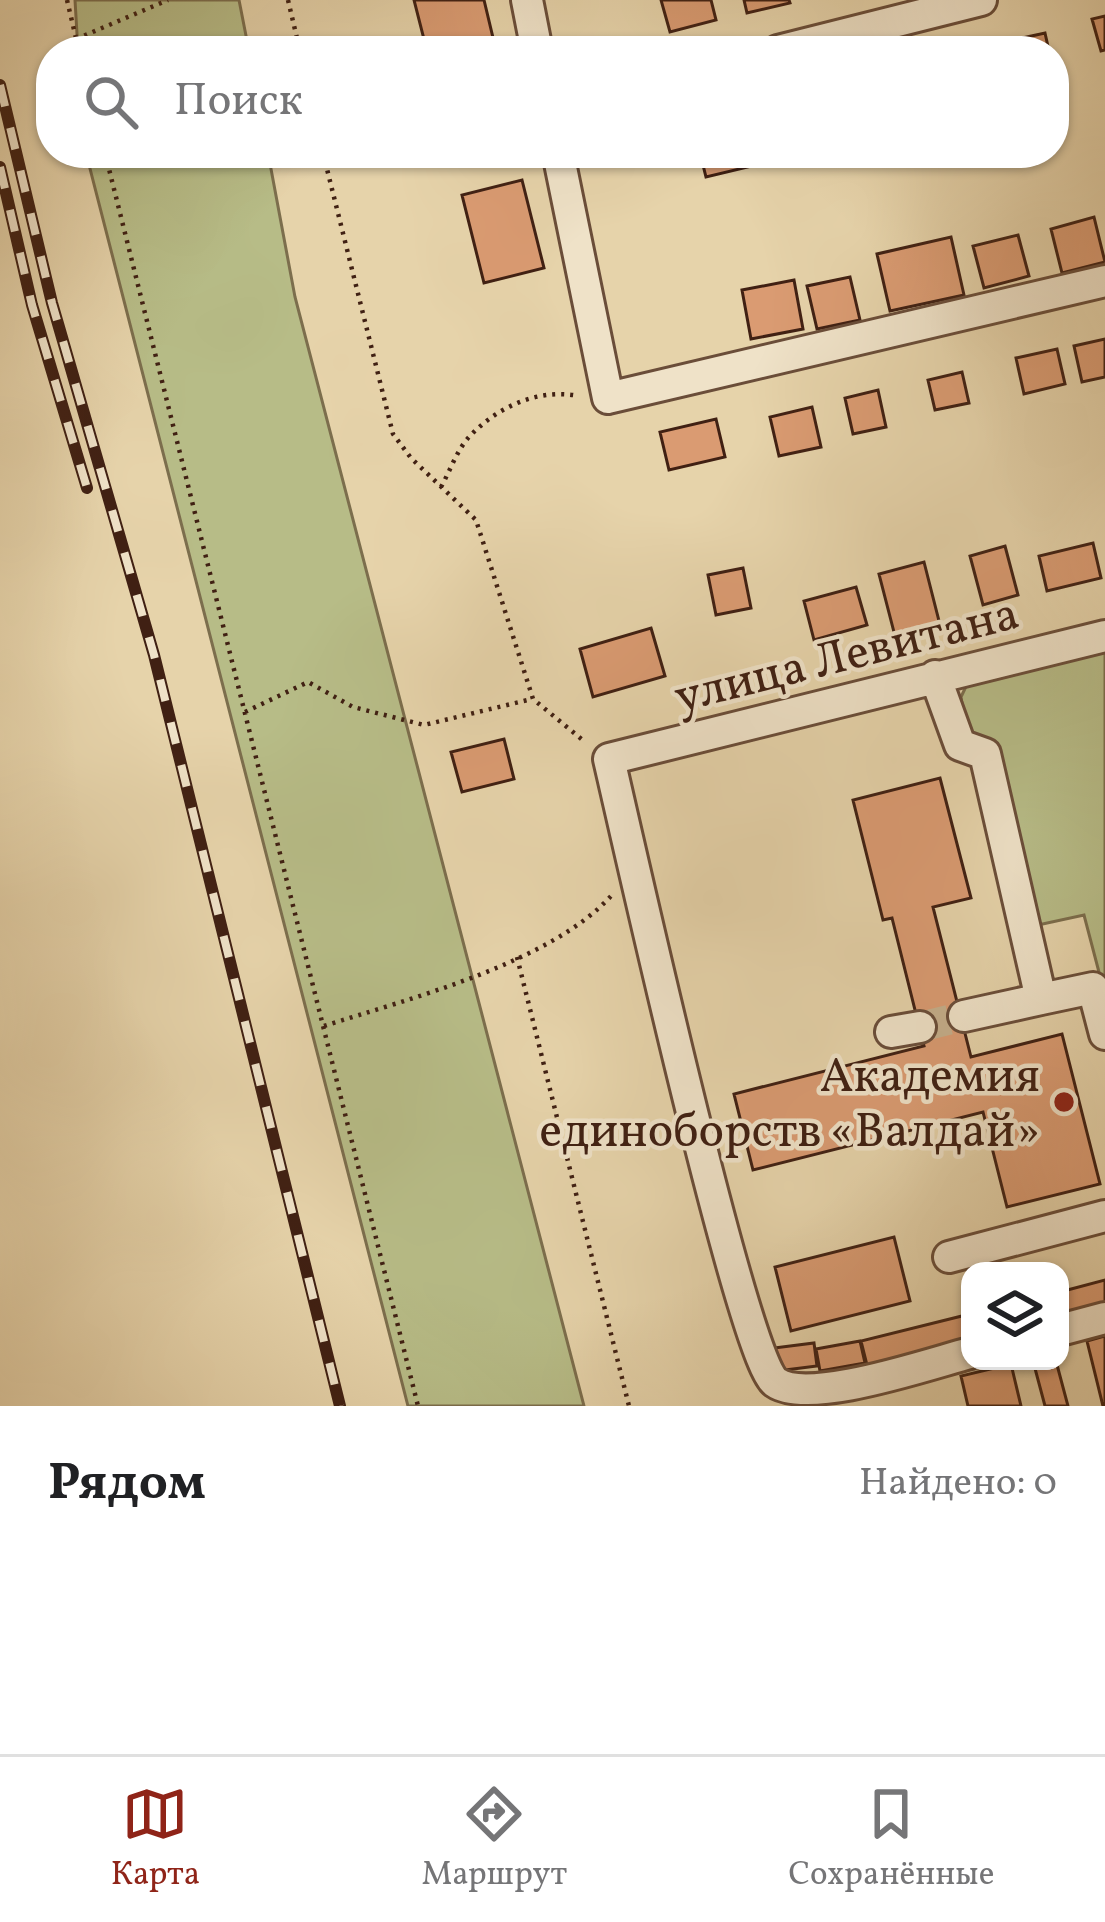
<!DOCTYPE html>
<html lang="ru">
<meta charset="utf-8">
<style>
:root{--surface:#fff;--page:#f2f2f2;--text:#202124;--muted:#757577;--line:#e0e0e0;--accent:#8f2418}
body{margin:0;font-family:Vollkorn,serif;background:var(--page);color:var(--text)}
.controls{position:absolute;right:36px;bottom:36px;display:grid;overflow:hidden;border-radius:24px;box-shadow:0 3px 9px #0004}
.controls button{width:108px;height:108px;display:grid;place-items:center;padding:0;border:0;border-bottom:3px solid var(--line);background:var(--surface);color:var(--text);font:60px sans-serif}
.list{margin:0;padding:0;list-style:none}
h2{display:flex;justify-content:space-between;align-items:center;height:156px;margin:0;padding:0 48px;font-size:51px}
h2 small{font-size:39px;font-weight:400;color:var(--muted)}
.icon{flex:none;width:66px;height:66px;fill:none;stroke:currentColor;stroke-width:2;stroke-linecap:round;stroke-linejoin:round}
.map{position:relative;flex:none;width:1105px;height:1406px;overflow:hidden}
.search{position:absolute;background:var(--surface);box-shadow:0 3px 9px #0004;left:36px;right:36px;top:36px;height:132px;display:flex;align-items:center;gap:30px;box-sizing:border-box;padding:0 42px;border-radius:48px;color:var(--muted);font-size:45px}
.sheet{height:348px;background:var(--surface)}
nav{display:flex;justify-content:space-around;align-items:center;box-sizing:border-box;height:168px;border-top:3px solid var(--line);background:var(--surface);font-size:33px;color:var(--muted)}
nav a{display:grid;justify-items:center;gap:6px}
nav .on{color:var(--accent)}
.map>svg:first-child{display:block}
.green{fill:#b7bc87;stroke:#7c6e4d;stroke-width:3}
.building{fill:#da9b72;stroke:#402013;stroke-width:3}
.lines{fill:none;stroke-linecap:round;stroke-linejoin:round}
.minor-tunnel{stroke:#c5af8c;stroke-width:30;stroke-dasharray:30 15;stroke-linecap:butt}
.minor-casing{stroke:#6a4d39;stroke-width:36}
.path{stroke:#402013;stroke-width:4.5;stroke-dasharray:3 6;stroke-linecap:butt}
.minor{stroke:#efe2c8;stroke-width:30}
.rail-casing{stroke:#402013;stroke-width:12}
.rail{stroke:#efe2c8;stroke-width:8;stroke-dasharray:22;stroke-linecap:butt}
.poi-dot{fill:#8f2418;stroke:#efe2c8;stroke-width:4.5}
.labels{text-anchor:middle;stroke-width:9;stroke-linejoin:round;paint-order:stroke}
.street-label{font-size:48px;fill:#402013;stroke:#efe2c8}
.poi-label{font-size:48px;fill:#402013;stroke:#efe2c8;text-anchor:end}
</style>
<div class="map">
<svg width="1105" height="1406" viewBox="0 0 1105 1406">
<rect width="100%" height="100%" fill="#e6d3aa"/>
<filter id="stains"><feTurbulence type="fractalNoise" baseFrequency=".00167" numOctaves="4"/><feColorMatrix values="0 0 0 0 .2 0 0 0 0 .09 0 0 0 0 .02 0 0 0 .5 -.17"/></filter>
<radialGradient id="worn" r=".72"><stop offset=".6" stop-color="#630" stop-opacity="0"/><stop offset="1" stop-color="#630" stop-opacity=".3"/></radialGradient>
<path class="green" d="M75,0H239L249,51H78Z
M86,153H268L295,297L584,1406H408Z
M1105,647V995L1084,915L1038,925L967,736L961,697L969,680Z"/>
<path class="building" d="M414,0H484L494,42L457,51H427Z
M661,0H711L716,20L670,32Z
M744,0H789L790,3L747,13Z
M1105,16V50L1101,51L1092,19Z
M1045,33L1049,51H1006L1004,42Z
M700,153H745L748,167L706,177Z
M522,180L544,268L484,283L462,195Z
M1094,217L1105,262L1062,273L1051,229Z
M1018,235L1029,276L984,288L973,246Z
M951,237L964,295L890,311L877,254Z
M850,277L860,320L817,329L807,286Z
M794,280L803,329L751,339L742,290Z
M1105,339V377L1082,382L1074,346Z
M1057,349L1065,384L1024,394L1016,358Z
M962,372L969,403L935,410L928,380Z
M878,390L886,427L853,434L845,398Z
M812,407L821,447L779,456L770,417Z
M716,419L725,457L669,470L660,432Z
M1093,543L1101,578L1047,591L1039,556Z
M1005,546L1018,595L983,605L970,556Z
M924,562L940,625L895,636L879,574Z
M743,568L751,608L716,615L708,575Z
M856,587L867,625L814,640L804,601Z
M651,628L665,676L593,697L580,649Z
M504,739L514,779L462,792L451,752Z
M940,778L971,898L933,907L971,1057L1062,1034L1100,1184L1007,1207L983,1112L753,1170L734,1094L924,1046L892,918L883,920L853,800Z
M894,1237L910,1301L791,1331L775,1267Z
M1105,1280V1306L1060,1317V1292Z
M970,1314V1339L867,1365L861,1341Z
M1105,1336V1406H1103L1087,1341Z
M860,1341L865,1363L820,1371L816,1349Z
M814,1343L817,1366L777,1371L774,1348Z
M1033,1361H1056L1068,1406H1045Z
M1011,1364L1021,1406H968L961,1376Z"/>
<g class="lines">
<path class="minor-tunnel" d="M920,1027L964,1016"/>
<defs>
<path id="minor" d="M527,0L537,51
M778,51L981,0
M558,153L608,398L1105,281
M935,676L960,745L985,754L1041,999L1093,988L1105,1034
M964,1016L1041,999
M891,1032L920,1027
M949,1257L1105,1216
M1060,1330L1105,1318
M970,1353C931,1363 808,1406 775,1382C743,1359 627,836 609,759L1105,636"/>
</defs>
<use href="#minor" class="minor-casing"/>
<path class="path" d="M67,0L79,51
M288,0L300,51
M76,39L168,0
M105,153L418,1406
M323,153L393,434L411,458L476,520L533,699L585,742
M441,487C450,471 457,450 469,437C497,407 538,388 579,396
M245,712L308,682L353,707L424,725L532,699
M517,957L629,1406
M324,1026C411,998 550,963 611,896"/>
<use href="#minor" class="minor"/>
<defs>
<path id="rail" d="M0,85L52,303L154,655L340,1406
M0,167L32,305L87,488"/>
</defs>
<use href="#rail" class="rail-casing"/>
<use href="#rail" class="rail"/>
</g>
<circle class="poi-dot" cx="1064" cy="1102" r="12"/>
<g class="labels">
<g class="street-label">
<text transform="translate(846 653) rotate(-14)" y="17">улица Левитана</text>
</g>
<g class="poi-label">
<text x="1040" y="1091">Академия<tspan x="1040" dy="55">единоборств «Валдай»</tspan></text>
</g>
</g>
<rect width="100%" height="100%" filter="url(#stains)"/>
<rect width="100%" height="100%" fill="url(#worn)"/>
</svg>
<div class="controls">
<button><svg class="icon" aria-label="layers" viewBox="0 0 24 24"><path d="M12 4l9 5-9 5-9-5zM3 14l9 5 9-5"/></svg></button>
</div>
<div class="search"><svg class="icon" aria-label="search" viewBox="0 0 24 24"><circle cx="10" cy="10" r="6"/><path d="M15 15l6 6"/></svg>Поиск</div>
</div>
<section class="sheet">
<h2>Рядом<small>Найдено: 0</small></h2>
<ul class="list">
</ul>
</section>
<nav>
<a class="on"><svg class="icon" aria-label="map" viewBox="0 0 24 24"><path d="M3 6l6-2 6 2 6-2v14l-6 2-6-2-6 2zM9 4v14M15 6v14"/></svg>Карта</a>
<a><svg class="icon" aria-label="directions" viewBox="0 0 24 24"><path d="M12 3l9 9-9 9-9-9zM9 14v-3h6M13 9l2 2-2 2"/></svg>Маршрут</a>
<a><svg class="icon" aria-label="saved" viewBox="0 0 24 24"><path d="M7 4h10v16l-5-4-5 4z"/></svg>Сохранённые</a>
</nav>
